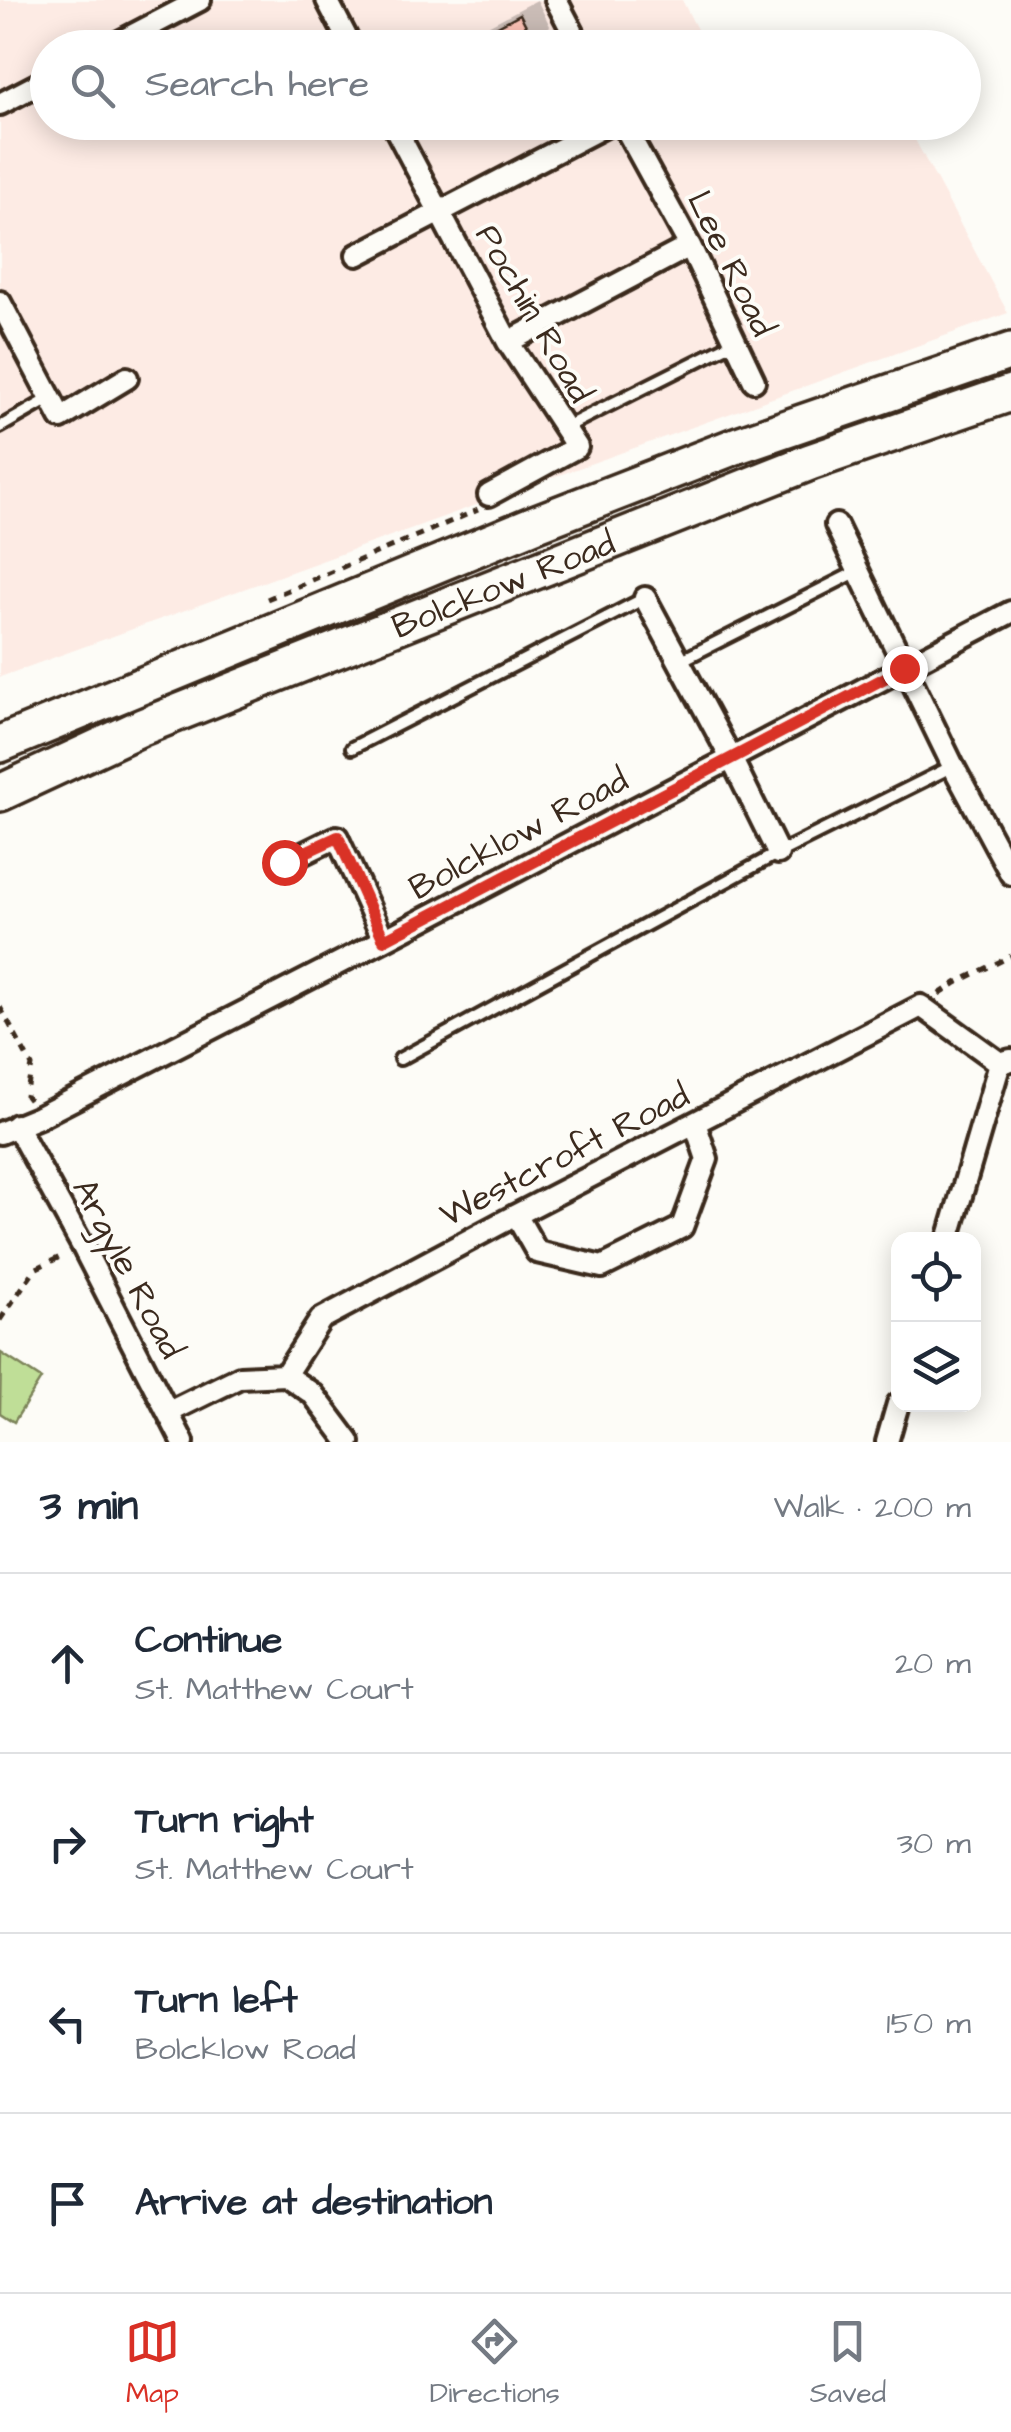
<!DOCTYPE html>
<meta charset="utf-8">
<style>
:root{--surface:#fff;--page:#f6f6f7;--text:#1f2937;--muted:#747a83;--line:#e0e1e3;--accent:#d93025}
body{margin:0;font-family:"Architects Daughter",sans-serif;background:var(--page);color:var(--text)}
.controls{position:absolute;right:30px;bottom:30px;display:grid;overflow:hidden;border-radius:20px;box-shadow:0 5px 25px #0003}
.controls button{width:90px;height:90px;display:grid;place-items:center;padding:0;border:0;border-bottom:2px solid var(--line);background:var(--surface);color:var(--text);font:50px sans-serif}
.stop{position:absolute;width:30px;height:30px;margin:-22px;border:8px solid #d93025;border-radius:50%;background:#fff}
.stop.end{background:#d93025;border-color:#fff;box-shadow:0 2px 10px #0008}
.list{margin:0;padding:0;list-style:none}
h2{display:flex;justify-content:space-between;align-items:center;height:130px;margin:0;padding:0 40px;font-size:42px}
h2 small{font-size:32px;font-weight:400;color:var(--muted)}
.list li{display:grid;grid-template-columns:65px 1fr auto;gap:30px;align-items:center;box-sizing:border-box;height:180px;padding:0 40px;border-top:2px solid var(--line)}
.list b{display:block;font-size:38px;white-space:nowrap}
.list p{margin:0;font-size:32px;white-space:nowrap;color:var(--muted)}
.list em{font-size:32px;font-style:normal;color:var(--muted)}
.icon{flex:none;width:55px;height:55px;fill:none;stroke:currentColor;stroke-width:2;stroke-linecap:round;stroke-linejoin:round}
.map{position:relative;flex:none;width:1011px;height:1442px;overflow:hidden}
.search{position:absolute;background:var(--surface);box-shadow:0 5px 25px #0003;left:30px;right:30px;top:30px;height:110px;display:flex;align-items:center;gap:25px;box-sizing:border-box;padding:0 35px;border-radius:55px;color:var(--muted);font-size:38px}
.sheet{height:850px;background:var(--surface)}
nav{display:flex;justify-content:space-around;align-items:center;box-sizing:border-box;height:140px;border-top:2px solid var(--line);background:var(--surface);font-size:28px;color:var(--muted)}
nav a{display:grid;justify-items:center;gap:5px}
nav .on{color:var(--accent)}
.map>svg:first-child{display:block}
.built{fill:#fdebe4}
.green{fill:#bfde97;stroke:#7d845a;stroke-width:2.5}
.shadow{fill:#0003}
.building{fill:#fec3b7;stroke:#3b2a1e;stroke-width:2.5}
.lines{fill:none;stroke-linecap:round;stroke-linejoin:round}
.service-casing{stroke:#3b2a1e;stroke-width:18}
.minor-casing{stroke:#3b2a1e;stroke-width:28}
.trunk-casing{stroke:#3b2a1e;stroke-width:42}
.path{stroke:#3b2a1e;stroke-width:5;stroke-dasharray:8 8;stroke-linecap:butt}
.service{stroke:#fdfcf7;stroke-width:10}
.minor{stroke:#fdfcf7;stroke-width:20}
.trunk{stroke:#fdfcf7;stroke-width:35}
.route{stroke:#d93025;stroke-width:12}
.labels{text-anchor:middle;stroke-width:8;stroke-linejoin:round;paint-order:stroke}
.street-label{font-size:35px;fill:#3b2a1e;stroke:#fdfcf7}
</style>
<div class="map">
<svg width="1011" height="1442" viewBox="0 0 1011 1442">
<rect width="100%" height="100%" fill="#fdfcf7"/>
<filter id="ink" filterUnits="userSpaceOnUse"><feTurbulence type="fractalNoise" baseFrequency=".01" numOctaves="2"/><feDisplacementMap in="SourceGraphic" scale="20" xChannelSelector="R" yChannelSelector="G"/><feConvolveMatrix kernelMatrix="1 2 1 2 8 2 1 2 1" color-interpolation-filters="sRGB"/></filter>
<g filter="url(#ink)">
<path class="built" d="M0,0H682L706,47L48,48V122L906,123L1008,313L0,677Z"/>
<path class="green" d="M1,1353L41,1379L14,1422L0,1413Z"/>
<path class="shadow" d="M537,0L550,26L534,43L525,48H446Z"/>
<path class="building" d="M520,14L536,45L530,48H457Z"/>
<g class="lines">
<defs>
<path id="service" d="M0,427L49,399
M564,428L735,342
M680,661L858,571
M352,748L645,598
M400,1059L778,853L953,766"/>
<path id="minor" d="M327,0L352,48
M556,0L581,48
M108,48L200,0
M0,104L48,79
M392,122L508,342L577,447L489,495
M622,122L690,246L754,381
M357,255L613,122
M0,302L61,418L127,378
M508,342L690,246
M836,525L953,766L1011,874
M645,598L731,758L778,853
M284,863L337,837L384,940
M16,1125L83,1247L183,1442
M0,1133L39,1117L384,940L1011,612
M516,1215L537,1252L602,1267L682,1227L707,1159L695,1123
M948,1240L1000,1063L1011,1060
M285,1375L313,1394L349,1442
M169,1412L240,1377L285,1375L321,1319L516,1215L921,1006L1000,1063
M887,1442L898,1404"/>
<g id="trunk">
<path d="M0,744L537,523L738,445L1011,351"/>
<path id="s1" d="M0,793L142,727L810,462L1011,393"/>
</g>
</defs>
<use href="#service" class="service-casing"/>
<use href="#minor" class="minor-casing"/>
<use href="#trunk" class="trunk-casing"/>
<path class="path" d="M267,599L478,510
M939,994L956,983L1011,956
M0,1007L32,1066L26,1096L29,1100
M0,1320L35,1269L62,1256"/>
<use href="#service" class="service"/>
<use href="#minor" class="minor"/>
<use href="#trunk" class="trunk"/>
</g>
</g>
<g class="lines" filter="url(#ink)">
<path class="route" d="M284,862L338,837L384,940L904,668"/>
</g>
<g class="labels">
<g class="street-label">
<text transform="translate(732 263) rotate(64)" y="12">Lee Road</text>
<text transform="translate(535 313) rotate(60)" y="12">Pochin Road</text>
<text dy="12" stroke="none"><textPath href="#s1" startOffset="545">Bolckow Road</textPath></text>
<text transform="translate(518 833) rotate(-28)" y="12">Bolcklow Road</text>
<text transform="translate(564 1154) rotate(-27)" y="12">Westcroft Road</text>
<text transform="translate(129 1268) rotate(62)" y="12">Argyle Road</text>
</g>
</g>
</svg>
<div class="controls">
<button><svg class="icon" aria-label="locate" viewBox="0 0 24 24"><circle cx="12" cy="12" r="6"/><path d="M12 2v4M12 18v4M2 12h4M18 12h4"/></svg></button>
<button><svg class="icon" aria-label="layers" viewBox="0 0 24 24"><path d="M12 4l9 5-9 5-9-5zM3 14l9 5 9-5"/></svg></button>
</div>
<div class="stop" style="left:284px;top:862px"></div>
<div class="stop end" style="left:904px;top:668px"></div>
<div class="search"><svg class="icon" aria-label="search" viewBox="0 0 24 24"><circle cx="10" cy="10" r="6"/><path d="M15 15l6 6"/></svg>Search here</div>
</div>
<section class="sheet">
<h2>3 min<small>Walk · 200 m</small></h2>
<ul class="list">
<li><svg class="icon" aria-label="ahead" viewBox="0 0 24 24"><path d="M12 20V5M6 11l6-6 6 6"/></svg><div><b>Continue</b><p>St. Matthew Court</p></div><em>20 m</em></li>
<li><svg class="icon" aria-label="right" viewBox="0 0 24 24"><path d="M7 20v-9h11M14 6l5 5-5 5"/></svg><div><b>Turn right</b><p>St. Matthew Court</p></div><em>30 m</em></li>
<li><svg class="icon" aria-label="left" viewBox="0 0 24 24"><path d="M17 20v-9H6M10 6l-5 5 5 5"/></svg><div><b>Turn left</b><p>Bolcklow Road</p></div><em>150 m</em></li>
<li><svg class="icon" aria-label="arrive" viewBox="0 0 24 24"><path d="M6 21V4h12l-3 4 3 4H6"/></svg><div><b>Arrive at destination</b></div></li>
</ul>
</section>
<nav>
<a class="on"><svg class="icon" aria-label="map" viewBox="0 0 24 24"><path d="M3 6l6-2 6 2 6-2v14l-6 2-6-2-6 2zM9 4v14M15 6v14"/></svg>Map</a>
<a><svg class="icon" aria-label="directions" viewBox="0 0 24 24"><path d="M12 3l9 9-9 9-9-9zM9 14v-3h6M13 9l2 2-2 2"/></svg>Directions</a>
<a><svg class="icon" aria-label="saved" viewBox="0 0 24 24"><path d="M7 4h10v16l-5-4-5 4z"/></svg>Saved</a>
</nav>
